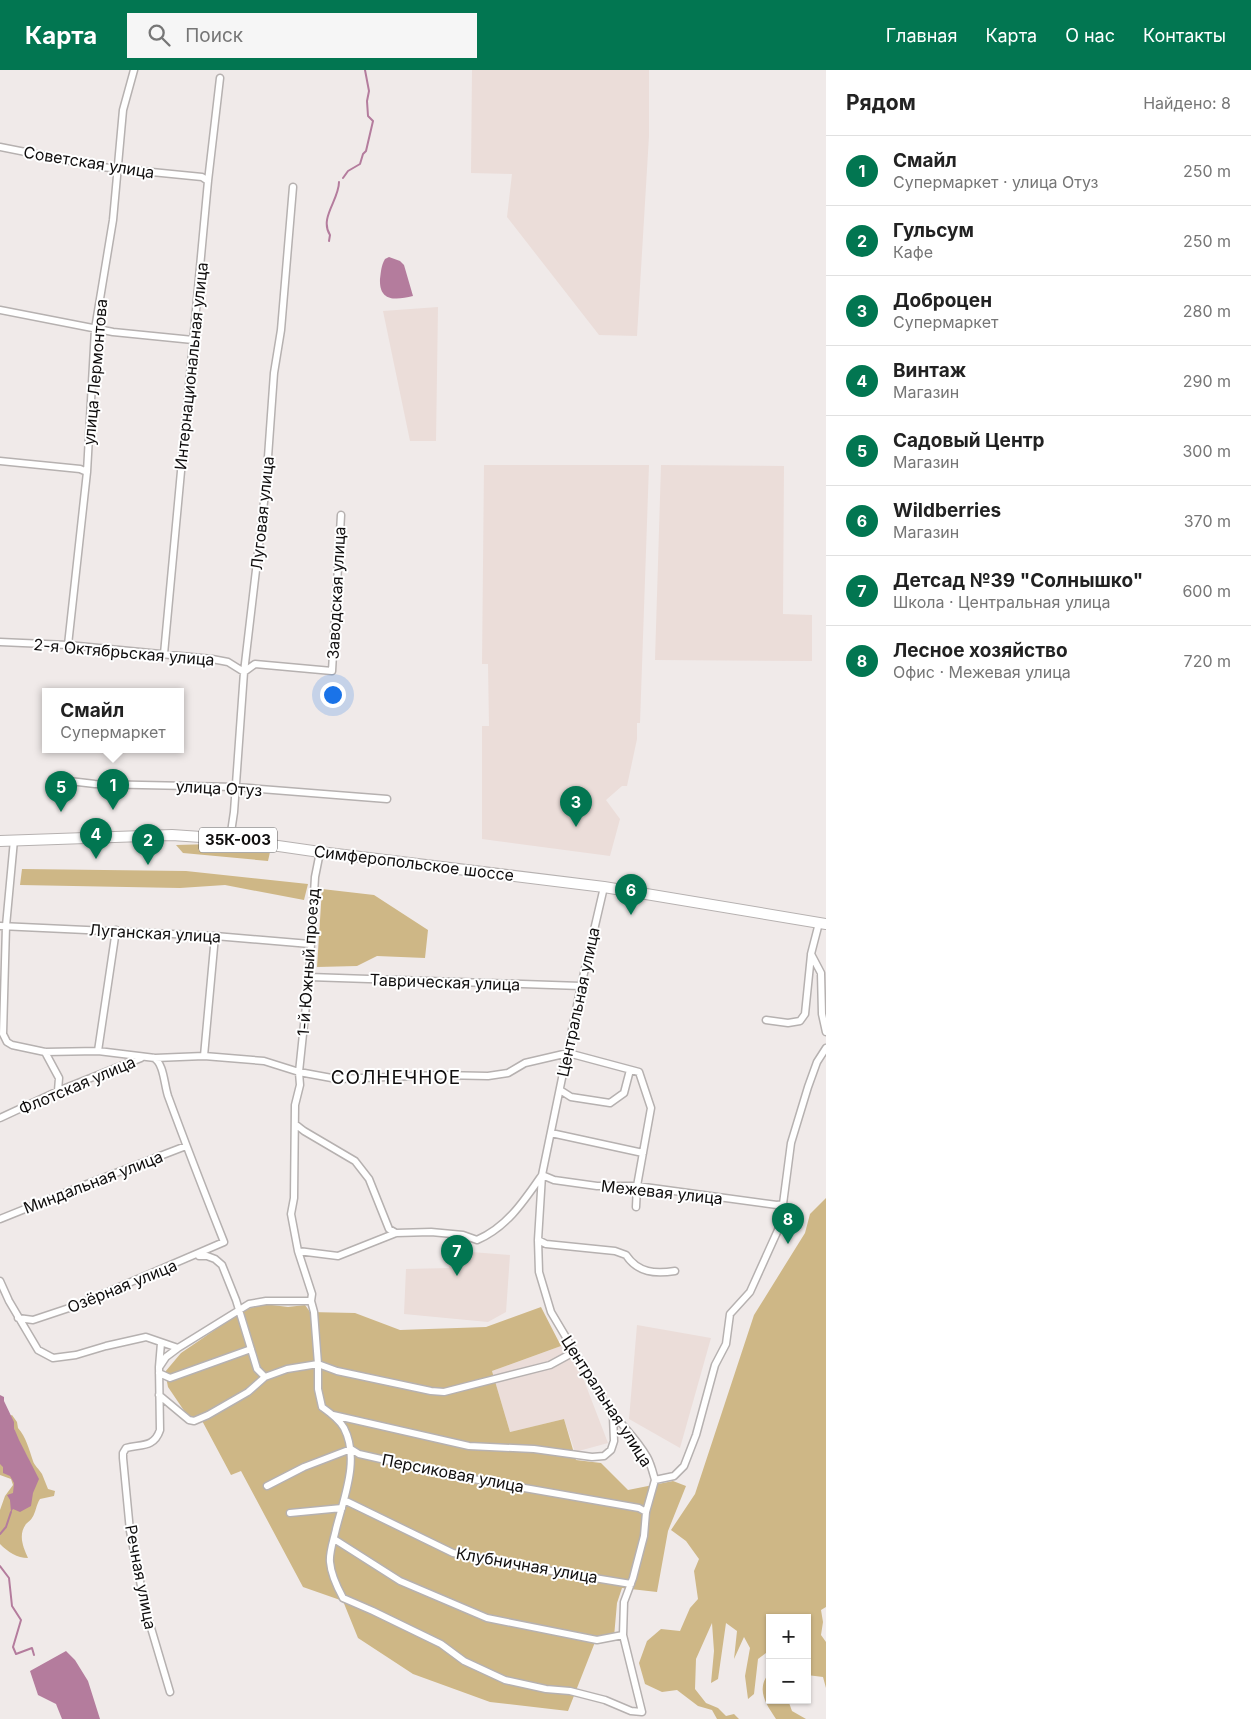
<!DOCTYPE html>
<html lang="ru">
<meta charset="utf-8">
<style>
:root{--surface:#fff;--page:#f6f6f6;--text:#222;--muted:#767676;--line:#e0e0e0;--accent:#027651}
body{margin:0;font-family:Inter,sans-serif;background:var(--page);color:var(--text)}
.controls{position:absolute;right:15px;bottom:15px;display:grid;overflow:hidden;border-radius:0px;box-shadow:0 1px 4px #0004}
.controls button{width:45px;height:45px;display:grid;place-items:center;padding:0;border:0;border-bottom:1px solid var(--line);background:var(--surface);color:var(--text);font:25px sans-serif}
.you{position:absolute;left:332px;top:624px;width:18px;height:18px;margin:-12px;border:4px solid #fff;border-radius:50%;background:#1a73e8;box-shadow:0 0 0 8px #1a73e833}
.badge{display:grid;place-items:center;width:32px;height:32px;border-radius:50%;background:var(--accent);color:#fff;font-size:16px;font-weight:700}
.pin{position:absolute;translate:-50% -41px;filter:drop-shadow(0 1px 2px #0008)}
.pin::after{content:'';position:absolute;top:26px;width:18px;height:15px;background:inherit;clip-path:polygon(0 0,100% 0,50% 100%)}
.popup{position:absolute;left:42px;top:618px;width:142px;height:65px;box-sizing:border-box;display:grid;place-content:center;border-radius:0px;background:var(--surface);filter:drop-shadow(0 1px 4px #0005);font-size:16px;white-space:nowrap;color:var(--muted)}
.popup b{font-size:19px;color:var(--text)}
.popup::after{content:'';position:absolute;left:50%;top:100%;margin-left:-10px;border:10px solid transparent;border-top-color:var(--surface)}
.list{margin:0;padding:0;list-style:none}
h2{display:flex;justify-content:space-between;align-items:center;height:65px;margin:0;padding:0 20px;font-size:21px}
h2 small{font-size:16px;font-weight:400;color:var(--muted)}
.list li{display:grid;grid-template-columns:32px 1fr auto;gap:15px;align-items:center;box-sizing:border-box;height:70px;padding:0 20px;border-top:1px solid var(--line)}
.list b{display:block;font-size:19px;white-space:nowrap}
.list p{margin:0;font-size:16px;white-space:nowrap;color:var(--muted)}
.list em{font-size:16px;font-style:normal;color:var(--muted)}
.icon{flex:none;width:28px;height:28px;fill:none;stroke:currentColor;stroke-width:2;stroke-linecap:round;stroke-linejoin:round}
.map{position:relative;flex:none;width:826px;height:1649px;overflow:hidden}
header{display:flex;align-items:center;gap:30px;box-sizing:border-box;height:70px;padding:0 25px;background:var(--accent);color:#fff}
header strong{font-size:24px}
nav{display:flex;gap:28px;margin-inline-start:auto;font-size:18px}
.search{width:350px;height:45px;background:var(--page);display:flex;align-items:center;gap:12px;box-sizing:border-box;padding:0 18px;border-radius:0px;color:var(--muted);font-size:19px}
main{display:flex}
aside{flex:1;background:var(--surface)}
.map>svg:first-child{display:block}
.built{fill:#ebddd9}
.green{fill:#ceb786}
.water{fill:#b47c9d}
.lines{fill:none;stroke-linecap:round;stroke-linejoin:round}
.stream{stroke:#b47c9d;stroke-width:2}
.street-casing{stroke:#b6b1b0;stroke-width:9}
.primary-casing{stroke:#b6b1b0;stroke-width:12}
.street{stroke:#fff;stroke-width:6}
.primary{stroke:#fff;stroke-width:10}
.labels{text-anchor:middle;stroke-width:4;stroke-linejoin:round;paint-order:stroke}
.shield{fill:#fff;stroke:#585656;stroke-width:1}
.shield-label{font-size:15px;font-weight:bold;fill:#100e0e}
.street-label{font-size:16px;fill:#100e0e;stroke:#fff}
.quarter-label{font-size:19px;letter-spacing:1px;fill:#100e0e;stroke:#fff}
</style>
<header>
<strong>Карта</strong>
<div class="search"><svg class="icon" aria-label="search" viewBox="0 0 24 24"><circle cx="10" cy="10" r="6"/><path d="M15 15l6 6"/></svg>Поиск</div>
<nav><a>Главная</a><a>Карта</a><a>О нас</a><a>Контакты</a></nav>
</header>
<main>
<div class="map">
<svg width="826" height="1649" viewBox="0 0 826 1649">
<rect width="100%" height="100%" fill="#f0eae9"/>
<path class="built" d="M472,0H649V66L637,266L599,265L507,147L512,104L471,103Z
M438,237L436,371H410L383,241Z
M484,395H649L640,653H637V669L627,716H622L606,730L620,749L610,786L482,769V656H489L488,594H482Z
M661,395L784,396L783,544L812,545V591L655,590Z
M448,1167H462L471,1182L510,1185L506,1242L488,1252L404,1244L406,1199L449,1198Z
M637,1255L711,1268L680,1378L629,1349Z
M561,1276L580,1300L608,1373L575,1382L564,1349L510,1362L492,1301Z"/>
<path class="green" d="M212,774L270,782L268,791L183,783L176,775Z
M22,799L186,801L308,814L304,830L225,815L180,818L20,815Z
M322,819L374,825L428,860L425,888L377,886L357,896L317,897Z
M826,1128V1537L821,1540L823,1552L821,1565L826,1572V1618L823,1607L807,1605V1548H770V1580L758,1589L754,1624L748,1629L745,1606L750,1578L744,1567L734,1589L737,1561L726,1553L718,1609L711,1613L714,1581L712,1553L696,1589L695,1619L706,1633L718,1638L726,1646L734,1644L739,1649H717L712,1640L698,1636L677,1620L662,1622L645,1614L639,1593L647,1571L661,1559L680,1561L690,1538L698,1529L694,1501L699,1489L686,1471L671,1460L695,1424L754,1245L805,1163L810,1144Z
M264,1234L288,1237L305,1235L310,1242L355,1243L400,1260L486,1257L541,1237L561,1276L492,1301L510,1362L564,1349L576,1390L601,1393L628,1420L673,1411L686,1416L668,1461L657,1522L622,1518L617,1533L614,1567H597L568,1641L490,1632L413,1604L358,1568L343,1531L303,1517L241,1401L231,1405L199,1345L189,1348L168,1317L165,1302L181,1283L244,1240Z
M12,1345L17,1352L18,1358C26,1367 29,1379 33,1391C34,1395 39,1399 42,1404C44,1409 46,1414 48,1419L55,1421L54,1426L40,1429C36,1435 36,1442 32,1448C31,1450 28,1452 26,1454C18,1465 23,1477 28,1488C17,1488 8,1482 0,1474V1440L5,1426L13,1415L11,1409L0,1405V1392L5,1395L7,1401C15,1407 19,1413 20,1423L12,1431L15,1436L21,1440L27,1436L29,1432L24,1428C23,1423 26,1422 27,1417C29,1409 29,1404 27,1396L29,1395C30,1386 22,1381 19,1373C15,1364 14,1354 9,1346Z
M770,1602V1630H788L792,1641L806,1649H776C766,1634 755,1619 770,1602Z"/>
<path class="water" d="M389,187L400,191L404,195L413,226C396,230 379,232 380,209C381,202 381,196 385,189Z
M0,1325L4,1327V1331L14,1352V1358L19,1370L39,1409L33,1423L31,1436L20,1442L13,1439L11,1442L10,1430L7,1425L13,1423L14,1413L10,1406L3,1403V1397L0,1394Z
M66,1581L75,1590L88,1611L100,1649H62L56,1634L38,1625L30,1601Z"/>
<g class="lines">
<path class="stream" d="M343,108L348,101L360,94L363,84L366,81L373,51L368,46L367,31L369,21L365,0
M329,171L330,165C319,148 339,130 339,112
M0,1464L6,1457L11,1442
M0,1496L9,1508L12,1536L21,1550L13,1577L16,1584L32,1578L34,1585"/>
<defs>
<path id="street" d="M0,77L101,97L202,107L208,111
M0,240L113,262L193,270
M0,391L80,399L87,402
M0,572L68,575L212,589L228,592L244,602L255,594L332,601L341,445
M68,575L87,402L95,259L113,150L123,40L134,0
M164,584L208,111L220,8
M52,709L95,714L236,717L387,729
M230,769L234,742L244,602L266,415L274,303L281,260L293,117
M14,770L6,856L3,964L7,972L12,975L45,982L98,981L155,988L204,986L264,991L299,1002L337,1009L439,1005L488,1006L508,1003L525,993L568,983L639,1002L651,1038L637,1116L636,1137
M320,782L315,807L309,907L299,1002L300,1015L295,1035L294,1128L291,1144L298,1181L312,1224L311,1231L314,1242L318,1294V1319L322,1337C329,1342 339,1349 344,1358C360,1389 344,1427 336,1459C334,1469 329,1482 330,1492C331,1505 337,1517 343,1528L373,1541L441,1574L464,1591L505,1610L546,1619L570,1621L605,1630L631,1641L642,1642L623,1565L624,1532L633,1508L644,1466L646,1442L655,1410
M604,817L581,916L542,1105L538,1170L539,1202L551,1242L605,1333C618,1352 636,1367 647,1387C651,1394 653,1403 655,1410
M819,853L811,884L821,903L822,944L826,962
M0,856L215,866L310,874
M309,907L581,916
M766,950L788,953L800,951L805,944L811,885
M98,981L116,860
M45,982L59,1008L58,1021
M204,986L215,866
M560,1020L571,1027L610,1033L624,1023L630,1000
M0,1048L58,1021L141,988
M295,1054L304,1061L355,1091L369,1109L389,1159L396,1163
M551,1063L643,1083
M0,1149L82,1116L186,1076
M538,1170L546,1174L615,1181L626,1185C638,1203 655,1204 675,1201
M298,1181L338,1186L396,1163L431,1162L463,1165L477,1170C507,1157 524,1131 542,1105L554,1110L597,1116H637L777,1135L783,1134
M199,1186H207L215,1189L222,1195L236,1230L257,1299L265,1307
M0,1211L9,1231L38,1280L53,1288L76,1285L106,1276L146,1267L178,1278L249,1234L266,1231H311
M18,1248L33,1250L75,1236L224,1172C205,1124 186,1075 168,1026C164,1014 164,994 154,988
M161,1273L159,1297L160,1360C154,1378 141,1374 126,1378L123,1383V1388L130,1461L146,1541L170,1622
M160,1296L166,1287L178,1278
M159,1303L170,1308L251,1279
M159,1325L189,1350L194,1351L208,1345L248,1322L265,1307L287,1299L318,1294L337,1301L431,1321L444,1322L550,1295L574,1282
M333,1345L469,1376L534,1379L592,1387L604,1386L611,1380L614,1371L613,1346
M655,1410L674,1406L684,1396L696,1365L715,1295L726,1274L730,1244L750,1222L787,1140L783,1134L791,1073L808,1017L817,992L826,978
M267,1416L304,1397L351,1379L359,1384L456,1406L639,1438L646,1442
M344,1430L453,1483L521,1496L631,1514
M290,1443L342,1438
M334,1469L400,1511L487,1548L597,1570L623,1565"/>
<path id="primary" d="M0,771L172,765L230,769L320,782L604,817L826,854"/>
</defs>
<use href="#street" class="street-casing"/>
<use href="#primary" class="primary-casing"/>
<use href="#street" class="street"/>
<use href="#primary" class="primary"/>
</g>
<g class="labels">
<rect class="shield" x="199" y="757.5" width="78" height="25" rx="4"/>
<g class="shield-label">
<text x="238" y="775">35К-003</text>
</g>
<g class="street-label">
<text transform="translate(89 92) rotate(9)" y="6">Советская улица</text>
<text transform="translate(191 296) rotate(-84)" y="6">Интернациональная улица</text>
<text transform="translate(95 302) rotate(-85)" y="6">улица Лермонтова</text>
<text transform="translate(262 443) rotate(-84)" y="6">Луговая улица</text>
<text transform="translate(336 523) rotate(-87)" y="6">Заводская улица</text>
<text transform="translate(124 582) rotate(5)" y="6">2-я Октябрьская улица</text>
<text transform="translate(219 718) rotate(3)" y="6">улица Отуз</text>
<text transform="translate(414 793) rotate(7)" y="6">Симферопольское шоссе</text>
<text transform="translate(155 863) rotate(3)" y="6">Луганская улица</text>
<text transform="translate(308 892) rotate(-86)" y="6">1-й Южный проезд</text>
<text transform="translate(445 912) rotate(2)" y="6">Таврическая улица</text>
<text transform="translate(578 932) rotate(-78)" y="6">Центральная улица</text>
<text transform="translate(77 1015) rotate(-23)" y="6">Флотская улица</text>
<text transform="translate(93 1112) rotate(-21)" y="6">Миндальная улица</text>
<text transform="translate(662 1122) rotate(6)" y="6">Межевая улица</text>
<text transform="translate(122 1216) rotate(-22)" y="6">Озёрная улица</text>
<text transform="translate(607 1331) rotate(57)" y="6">Центральная улица</text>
<text transform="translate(453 1403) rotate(11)" y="6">Персиковая улица</text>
<text transform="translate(527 1495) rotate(10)" y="6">Клубничная улица</text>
<text transform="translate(141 1507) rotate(79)" y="6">Речная улица</text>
</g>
<g class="quarter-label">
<text x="396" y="1014">СОЛНЕЧНОЕ</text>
</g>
</g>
</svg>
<div class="controls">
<button>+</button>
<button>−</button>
</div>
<div class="you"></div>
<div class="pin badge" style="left:113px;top:740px">1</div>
<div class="popup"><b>Смайл</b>Супермаркет</div>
<div class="pin badge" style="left:148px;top:795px">2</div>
<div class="pin badge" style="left:576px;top:757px">3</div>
<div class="pin badge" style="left:96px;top:789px">4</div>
<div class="pin badge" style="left:61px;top:742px">5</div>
<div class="pin badge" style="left:631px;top:845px">6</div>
<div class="pin badge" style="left:457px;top:1206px">7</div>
<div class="pin badge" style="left:788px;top:1174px">8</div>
</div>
<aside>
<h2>Рядом<small>Найдено: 8</small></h2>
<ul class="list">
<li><span class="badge">1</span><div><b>Смайл</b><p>Супермаркет · улица Отуз</p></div><em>250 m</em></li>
<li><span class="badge">2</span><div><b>Гульсум</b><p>Кафе</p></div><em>250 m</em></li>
<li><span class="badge">3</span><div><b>Доброцен</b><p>Супермаркет</p></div><em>280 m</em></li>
<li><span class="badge">4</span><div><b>Винтаж</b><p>Магазин</p></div><em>290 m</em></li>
<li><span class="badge">5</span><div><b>Садовый Центр</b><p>Магазин</p></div><em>300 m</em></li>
<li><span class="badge">6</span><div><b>Wildberries</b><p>Магазин</p></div><em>370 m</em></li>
<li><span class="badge">7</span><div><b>Детсад №39 &quot;Солнышко&quot;</b><p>Школа · Центральная улица</p></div><em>600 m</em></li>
<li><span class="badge">8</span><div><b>Лесное хозяйство</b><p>Офис · Межевая улица</p></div><em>720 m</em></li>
</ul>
</aside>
</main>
